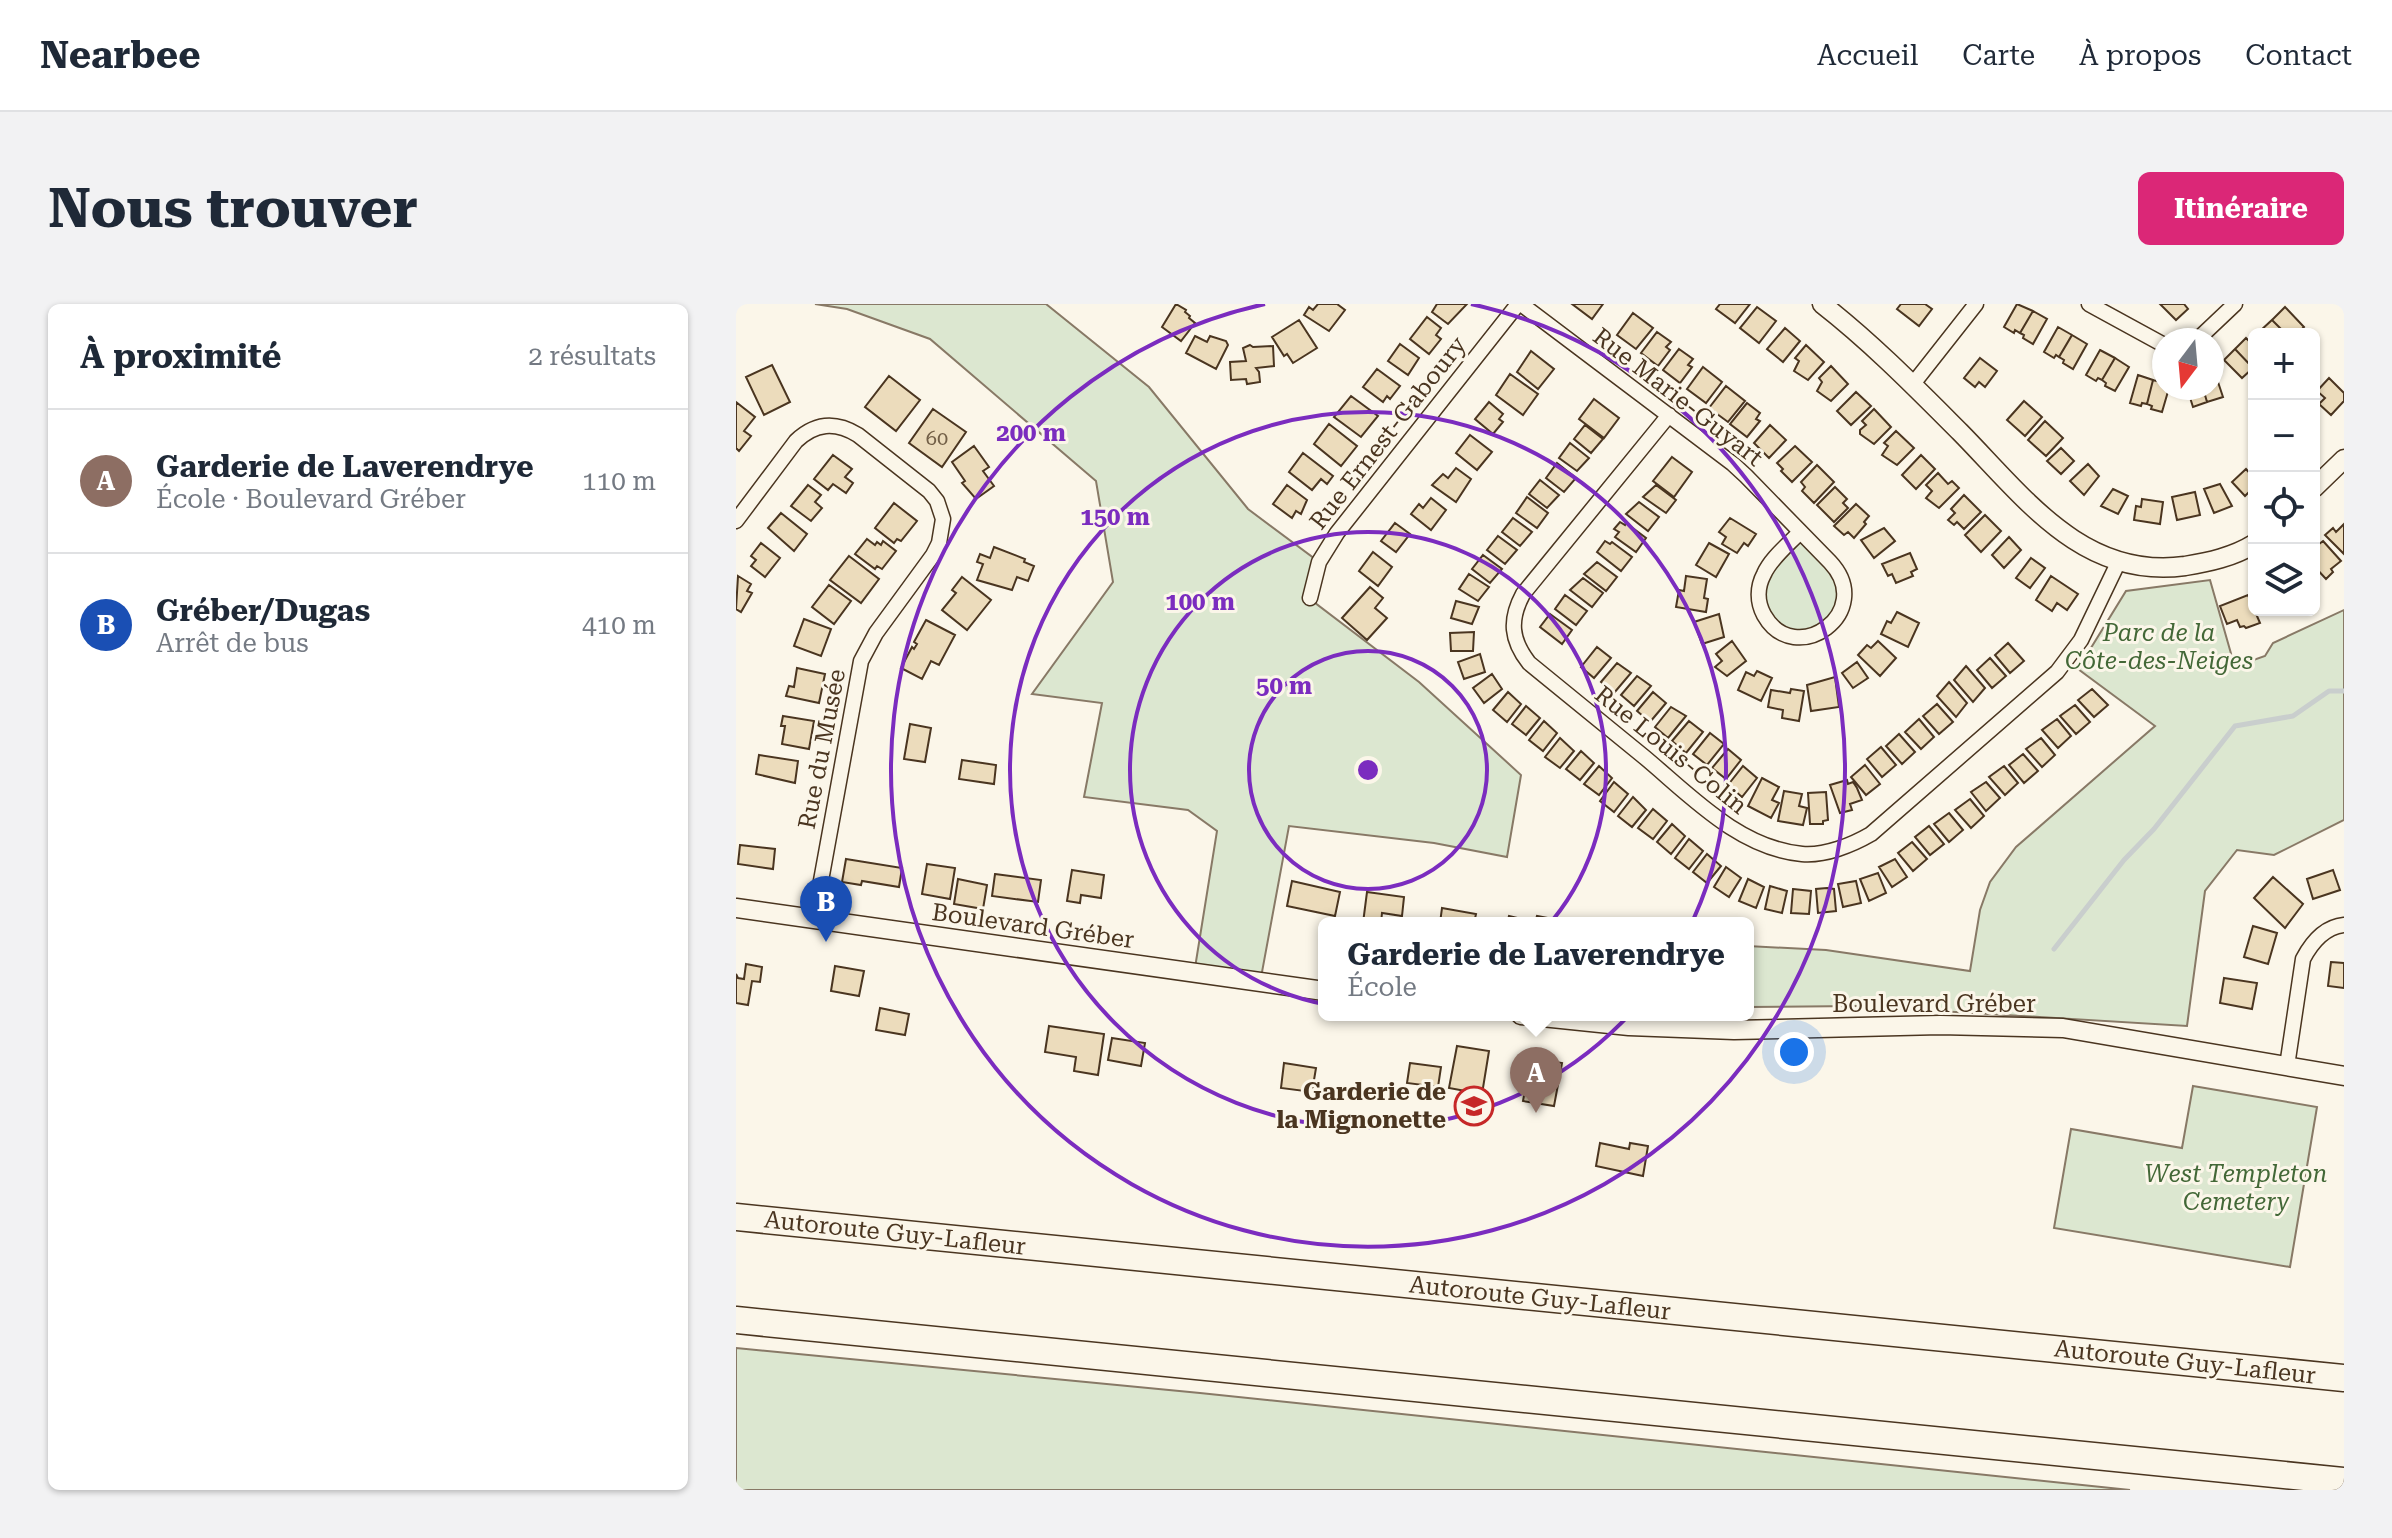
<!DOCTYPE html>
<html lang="fr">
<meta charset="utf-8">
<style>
:root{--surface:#fff;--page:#f2f2f3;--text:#1f2937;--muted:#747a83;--line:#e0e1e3;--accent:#db2777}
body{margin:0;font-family:"Roboto Serif",serif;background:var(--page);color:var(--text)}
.controls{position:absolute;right:24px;top:24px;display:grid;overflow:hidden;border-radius:12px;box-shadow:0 2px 6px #0004}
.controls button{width:72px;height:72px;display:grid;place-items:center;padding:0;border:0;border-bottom:2px solid var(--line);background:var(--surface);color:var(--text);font:40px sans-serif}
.compass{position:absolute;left:1416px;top:24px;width:72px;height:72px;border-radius:50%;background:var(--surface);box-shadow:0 2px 6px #0004;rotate:196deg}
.you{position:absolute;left:1058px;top:748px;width:28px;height:28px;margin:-20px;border:6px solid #fff;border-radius:50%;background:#1a73e8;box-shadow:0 0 0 12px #1a73e833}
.badge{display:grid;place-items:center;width:52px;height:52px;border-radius:50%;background:var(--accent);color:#fff;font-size:26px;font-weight:700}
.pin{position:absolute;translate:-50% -66px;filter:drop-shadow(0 2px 4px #0008)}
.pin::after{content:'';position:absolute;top:42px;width:28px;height:24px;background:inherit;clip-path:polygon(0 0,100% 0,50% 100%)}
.popup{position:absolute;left:582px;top:613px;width:436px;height:104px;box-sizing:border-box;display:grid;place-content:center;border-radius:12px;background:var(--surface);filter:drop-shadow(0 2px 6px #0005);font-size:26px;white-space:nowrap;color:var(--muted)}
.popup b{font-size:30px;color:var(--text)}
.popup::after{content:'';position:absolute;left:50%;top:100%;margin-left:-16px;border:16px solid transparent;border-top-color:var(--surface)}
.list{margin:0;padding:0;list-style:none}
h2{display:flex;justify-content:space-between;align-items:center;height:104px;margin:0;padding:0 32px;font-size:34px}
h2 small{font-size:26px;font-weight:400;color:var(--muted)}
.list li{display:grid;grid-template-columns:52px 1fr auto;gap:24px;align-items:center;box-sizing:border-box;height:144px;padding:0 32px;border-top:2px solid var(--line)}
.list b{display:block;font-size:30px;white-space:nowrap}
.list p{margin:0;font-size:26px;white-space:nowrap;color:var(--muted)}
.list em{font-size:26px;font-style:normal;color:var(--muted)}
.icon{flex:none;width:44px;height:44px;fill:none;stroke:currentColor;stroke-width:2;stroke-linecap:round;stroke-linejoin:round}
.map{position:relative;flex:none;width:1608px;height:1186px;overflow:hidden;border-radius:12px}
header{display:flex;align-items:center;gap:48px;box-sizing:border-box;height:112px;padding:0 40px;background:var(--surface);border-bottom:2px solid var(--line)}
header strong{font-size:38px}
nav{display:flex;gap:44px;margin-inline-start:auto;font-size:28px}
.intro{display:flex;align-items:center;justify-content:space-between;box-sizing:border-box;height:192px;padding:0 48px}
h1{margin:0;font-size:56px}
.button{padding:20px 36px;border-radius:12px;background:var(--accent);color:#fff;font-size:28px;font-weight:700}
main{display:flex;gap:48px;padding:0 48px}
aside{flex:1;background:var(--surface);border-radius:12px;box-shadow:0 2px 6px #0004}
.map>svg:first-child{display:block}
.green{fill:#dce7d0;stroke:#887966;stroke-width:2}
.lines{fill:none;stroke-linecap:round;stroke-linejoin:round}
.stream{stroke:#c9cecd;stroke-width:5}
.building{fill:#ecdcbc;stroke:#4a3520;stroke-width:2}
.minor-casing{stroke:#4a3520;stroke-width:17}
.tertiary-casing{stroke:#4a3520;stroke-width:21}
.motorway-casing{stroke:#4a3520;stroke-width:29}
.minor{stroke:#fbf6e9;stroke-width:14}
.tertiary{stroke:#fbf6e9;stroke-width:18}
.motorway{stroke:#fbf6e9;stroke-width:26}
.ring{fill:none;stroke:#7b2cbf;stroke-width:4}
.labels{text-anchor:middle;stroke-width:6;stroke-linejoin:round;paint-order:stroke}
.number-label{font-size:20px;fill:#725f47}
.street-label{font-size:24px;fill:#4a3520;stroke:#fbf6e9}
.park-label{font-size:24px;font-style:italic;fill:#436837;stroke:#fbf6e9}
.poi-label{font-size:24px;font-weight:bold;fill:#4a3520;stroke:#fbf6e9;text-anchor:end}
.centre{fill:#7b2cbf;stroke:#fbf6e9;stroke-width:4}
.ring-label{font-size:24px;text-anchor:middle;font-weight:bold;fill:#7b2cbf;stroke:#fbf6e9;stroke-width:6;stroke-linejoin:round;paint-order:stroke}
</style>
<header>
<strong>Nearbee</strong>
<nav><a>Accueil</a><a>Carte</a><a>À propos</a><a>Contact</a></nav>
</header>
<div class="intro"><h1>Nous trouver</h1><a class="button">Itinéraire</a></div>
<main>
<aside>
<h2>À proximité<small>2 résultats</small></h2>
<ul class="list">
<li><span class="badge" style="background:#8d6e63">A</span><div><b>Garderie de Laverendrye</b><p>École · Boulevard Gréber</p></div><em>110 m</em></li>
<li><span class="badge" style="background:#1a4fb4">B</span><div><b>Gréber/Dugas</b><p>Arrêt de bus</p></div><em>410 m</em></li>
</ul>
</aside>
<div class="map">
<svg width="1608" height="1186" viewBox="0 0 1608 1186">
<rect width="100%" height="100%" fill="#fbf6e9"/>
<path class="green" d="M79,0H310L413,83L512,205L583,258L574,295L683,378L785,471L771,553L698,539L553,522L524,679L458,670L481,527L452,506L348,493L366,399L296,390L377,278L360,177L194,35L111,5Z
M1064,228L1107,279L1093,324L1051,330L1023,295V285Z
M1474,276L1496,353L1512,358L1529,352L1537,339L1608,306V516L1538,551L1501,546L1469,587L1451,722L1121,702L1012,703V642L1090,646L1234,667L1244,606L1254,578L1280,543L1419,422L1342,365L1390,287Z
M1457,782L1581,803L1554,963L1318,924L1335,825L1446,844Z
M0,1044L464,1089L1394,1186H0Z"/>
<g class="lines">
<path class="stream" d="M1318,645L1388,556L1418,525L1499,422L1557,412L1593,387H1608"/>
</g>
<path class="building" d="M440,0L450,6L449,8L454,12L453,14L459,19L445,37L426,23Z
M582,0H601L609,6L593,27L568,11L573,3L577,6Z
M701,0H731L712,20L696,8Z
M836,0H867L856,15Z
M984,0H1014L999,19L980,5Z
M1165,0H1189L1196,5L1183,22L1161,5Z
M1281,0L1297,7L1284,29L1279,26L1278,29L1268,23Z
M1424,0H1448L1452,5L1440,16Z
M1021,3L1040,17L1023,39L1004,24Z
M1549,3L1568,23L1561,30H1550L1536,16Z
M1297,7L1311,15L1297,40L1287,34L1288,31L1284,29Z
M897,9L917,24L900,45L881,31Z
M691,13L705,24L700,31L705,35L693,50L674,35Z
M563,16L581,44L557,59L551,50L548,52L536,33Z
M1536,16L1550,30H1527L1524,27Z
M1322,23L1336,31L1323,53L1320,51L1318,54L1308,48Z
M1049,24L1064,37L1047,58L1031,45Z
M921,28L935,38L930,43L934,46L922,62L905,49Z
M1336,31L1351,40L1337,65L1327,59L1328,56L1323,53Z
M459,32L471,38L474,32L490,37L492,41L480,65L450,49Z
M1510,34L1518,42L1517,64L1499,45Z
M664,40L683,54L672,71L652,57Z
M514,41L517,43L537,42L538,62L520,64L523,68L524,78L511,80L510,75L495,76L494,58L510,57L507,44Z
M1070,41L1088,58L1072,76L1058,67L1063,57L1059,54Z
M943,45L957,55L952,61L956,63L944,79L927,66Z
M1499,45L1517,64L1506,74L1488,56Z
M1364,46L1379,54L1366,76L1362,74L1360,77L1350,71Z
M795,47L818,65L802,85L781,68Z
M1244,54L1261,67L1249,83L1243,78L1239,83L1228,74Z
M1379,54L1393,63L1379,87L1369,82L1370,79L1366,76Z
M36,61L54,98L28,111L10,73Z
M1095,62L1112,80L1095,97L1081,87L1086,78L1083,74Z
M967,63L986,78L970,99L951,85Z
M641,65L664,82L654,95L651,92L647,98L627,83Z
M1479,69L1487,93L1471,98L1467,84H1476V70Z
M774,70L802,90L787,111L760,91Z
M1402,71L1417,76L1411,100L1406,99L1405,102L1394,99Z
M153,72L184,96L160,127L129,103Z
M1593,74L1608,89V97L1595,111L1583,100L1589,94L1581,87Z
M1417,76L1428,79V84H1433L1426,108L1415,105L1416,102L1411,100Z
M990,82L1009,97L992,118L973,104Z
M1451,84H1467L1471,98L1457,103Z
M1120,88L1135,102L1115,121L1101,107Z
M615,92L642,112L625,133L598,113Z
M858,95L883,114L868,134L843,115Z
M1288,97L1306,113L1289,132L1271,116Z
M0,98L19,113L8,127L15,132L3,147L0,144Z
M753,98L767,110L763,115L767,118L757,130L739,115Z
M1011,99L1024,109L1020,115L1024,117L1011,133L994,120Z
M197,105L230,128L206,163L173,139Z
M1138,105L1155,123L1138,140L1124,130V126L1130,121L1126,117Z
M1309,117L1327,134L1310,152L1292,136Z
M593,120L621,142L605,162L578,140Z
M849,121L867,135L855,149L838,135Z
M1034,121L1050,136L1033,154L1018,139Z
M1160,127L1178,144L1161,161L1146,151L1152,142L1148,139Z
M734,131L756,148L741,166L720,149Z
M834,139L853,154L841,167L823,154Z
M238,142L253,163L247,167L258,182L240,195L226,179L229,177L216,158Z
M1059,142L1076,158L1056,178L1045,167L1047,165L1041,159Z
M1325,144L1338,157L1325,170L1311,157Z
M567,149L597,172L591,180L585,175L576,186L553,168Z
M97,151L116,165L109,173L117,179L110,189L97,180L92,186L78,175Z
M1185,151L1199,165L1180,185L1166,171Z
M936,153L956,168L938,193L917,177Z
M821,159L840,174L828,188L810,174Z
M1352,160L1363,172L1348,191L1334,177Z
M1081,161L1098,178L1078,199L1066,187L1069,183L1065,178Z
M720,164L735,175L720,198L696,181L707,170L712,174Z
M1510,165L1518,174V183L1509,192L1496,178Z
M1202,169L1212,180L1216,177L1223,184L1203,204L1190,194L1196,187L1190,181Z
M804,176L823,191L811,204L793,190Z
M1484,180L1496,202L1478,209L1468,185Z
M72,181L85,191L79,198L86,204L75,217L55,202Z
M551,181L571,196L565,210L560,207L556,214L537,200Z
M920,181L940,196L930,209L907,193Z
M1099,183L1111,195L1107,199L1112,204L1098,218L1081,201Z
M1377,185L1392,192L1382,210L1365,202Z
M1459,188L1464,211L1441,216L1436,193Z
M1228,191L1245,208L1228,225L1221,218L1218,221L1212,216L1219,209L1215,205Z
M791,193L812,209L801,224L780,209Z
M695,194L710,206L695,226L675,210L683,200L687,204Z
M1406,195L1427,198L1424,220L1398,216L1400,202L1405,203Z
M903,198L923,213L912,227L890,210Z
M158,199L181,217L165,237L161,235L158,239L139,224Z
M1120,200L1133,212L1128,218L1130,220L1118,234L1112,228L1108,231L1098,222Z
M45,209L71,230L58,247L32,224Z
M1249,211L1265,227L1245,248L1229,231Z
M777,214L796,228L784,242L766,228Z
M994,214L1020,230L1012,242L1008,239L1001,249L986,240L990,233L983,228Z
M884,218L889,221L890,219L910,234L900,248L879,233L883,228L878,225Z
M659,219L674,230L660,248L645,237Z
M1608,220V250L1589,231L1597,224L1600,228Z
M1148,224L1159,237L1138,254L1125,236Z
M762,232L781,246L769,260L751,246Z
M1273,233L1285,246L1268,264L1256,251Z
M131,235L139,241L141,238L145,241L147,237L160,247L146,265L141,262L139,265L119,250Z
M869,237L874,240L876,238L896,253L885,267L861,248Z
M1587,237L1605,257L1595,265L1597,268L1590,275L1578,262V244Z
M25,239L44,254L29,273L15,262L20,256L15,252Z
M973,239L993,250L980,273L960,261Z
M258,243L289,255L288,258L298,262L292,277L281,273L276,286L241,276L247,260L241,258L244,250L254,254Z
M637,248L656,263L642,282L623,267Z
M1174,249L1181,265L1175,268L1177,272L1160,279L1156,270L1152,272L1146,260Z
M747,251L766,265L754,279L736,265Z
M113,252L143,275L125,299L94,276Z
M1295,254L1309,264L1294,284L1280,274Z
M861,258L881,273L870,287L848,270Z
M733,270L753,283L742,297L723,285Z
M2,272L15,280L11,287L16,289L5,308L0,305Z
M950,272L971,275L968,294L972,295L970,308L940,303L943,286L948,287Z
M1315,272L1342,290L1331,306L1321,299L1316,307L1300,296Z
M226,273L255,296L231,326L206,306L220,289L216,286Z
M847,274L867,289L856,303L834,286Z
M93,281L115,297L98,320L76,303Z
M634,283L647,294L639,304L651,314L631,336L606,314Z
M829,291L851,307L840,321L819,305Z
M1512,291L1524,319L1510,324L1508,322L1504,323L1501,316L1491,320L1484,302Z
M720,297L743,303L736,320L715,314Z
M1161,308L1183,319L1172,343L1145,330L1151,317L1155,319Z
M814,310L836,326L826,340L804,323Z
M983,310L988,333L966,340L958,318Z
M68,315L95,325L85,352L58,342Z
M190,316L219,331L203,361L195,357L186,375L165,364L176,343L178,345L181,340L178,338Z
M738,328L737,347H715L714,329Z
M996,337L1010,357L991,372L979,363L986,357L980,350Z
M1142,337L1160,354L1144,372L1122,351L1131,341L1135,344Z
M1272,339L1288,357L1274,369L1259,351Z
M861,343L875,354L858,374L845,363Z
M744,350L749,368L728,375L722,358Z
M1254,354L1270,372L1256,384L1241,366Z
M1121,358L1132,374L1117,384L1106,369Z
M881,359L895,369L878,389L865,378Z
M1230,362L1249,384L1237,398L1218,376Z
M61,364L89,370L83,399L50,392L53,382L58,383Z
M1021,367L1036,374L1025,397L1002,386L1010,368L1018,372Z
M756,370L766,385L748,399L737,384Z
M901,372L915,382L898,402L885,391Z
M1099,373L1103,403L1075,407L1071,381Z
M1213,378L1231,399L1220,413L1201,392Z
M1055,385L1068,387L1063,417L1046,414L1047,406L1032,403L1035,386L1054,389Z
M1356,385L1372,401L1358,413L1342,396Z
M772,388L785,400L771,418L757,406Z
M917,388L930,399L914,418L901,407Z
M1201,400L1217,418L1203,430L1187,412Z
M1339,401L1354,418L1340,430L1324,412Z
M790,402L804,414L790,431L776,420Z
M935,403L950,412L932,434L919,423Z
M47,412L78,417L73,445L46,440L49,422H45Z
M1183,415L1198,433L1185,445L1169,428Z
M1321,415L1335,432L1322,444L1306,426Z
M808,417L821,429L807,447L793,436Z
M953,417L967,428L950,449L936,437Z
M174,420L195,424L189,458L168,455Z
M974,429L988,440L971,461L957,450Z
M1163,430L1179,448L1166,460L1150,442Z
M824,434L838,447L824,464L809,453Z
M1305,434L1319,451L1306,463L1290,445Z
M1145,443L1160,461L1146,473L1131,455Z
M992,445L1005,456L990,475L976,464Z
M845,447L858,459L844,476L830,465Z
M1287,450L1302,467L1288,479L1273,461Z
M23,451L62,457L59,479L20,470Z
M226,456L260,461L258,480L223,475Z
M1129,461L1144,480L1130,491L1115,473Z
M863,462L876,474L863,491L848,480Z
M1007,462L1021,474L1006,493L992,481Z
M1268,462L1282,479L1269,491L1253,473Z
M1026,474L1043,483L1036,496L1043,499L1035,514L1012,502Z
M1111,476L1112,480L1117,478L1121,484L1126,496L1114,500L1116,506L1104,509L1094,481Z
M878,478L892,490L878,508L864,497Z
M1250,478L1264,494L1250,507L1235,488Z
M1048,487L1066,490L1063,502L1071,504L1067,521L1042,517Z
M1090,488L1092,516L1087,517V520H1074L1072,489Z
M897,493L910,506L896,523L882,512Z
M1234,495L1248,512L1235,524L1219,506Z
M917,505L931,517L917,535L902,524Z
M1213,509L1227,526L1213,538L1198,520Z
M936,520L949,532L935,550L921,538Z
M1193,522L1208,540L1194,551L1179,533Z
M953,535L967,547L953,565L939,554Z
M1176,538L1191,555L1177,567L1162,549Z
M4,541L39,545L37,565L2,560Z
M971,550L985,562L971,579L957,568Z
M110,555L166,564L163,583L126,577L125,581L106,578Z
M1159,555L1171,573L1156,583L1143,563Z
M191,560L219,564L214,595L186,590Z
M990,563L1005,574L993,593L978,583Z
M336,566L368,571L365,594L345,591L344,599L331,597Z
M1597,566L1604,586L1577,595L1571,575Z
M1142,569L1150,589L1133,597L1124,575Z
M259,570L305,576L302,598L256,592Z
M1537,573L1567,600L1549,624L1518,594Z
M222,575L251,581L247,605L218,600Z
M1012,575L1028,583L1020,604L1003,597Z
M556,577L604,588L599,612L551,602Z
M1120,577L1125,599L1107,603L1102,580Z
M1034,582L1051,587L1046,609L1029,605Z
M1091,584L1098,585L1100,607L1082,609L1080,585Z
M1057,585L1075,587L1073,610L1055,609Z
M631,588L668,593L666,612L646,609L645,619H627Z
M706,604L740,610L738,619H704Z
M773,612L799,618L801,612L812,614L811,618L815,619H771Z
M1517,622L1541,629L1532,660L1508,653Z
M1595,658L1608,659V684L1592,682Z
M10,660L26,663L24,678L16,677L12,701L0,699V670L2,674L8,675Z
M99,662L128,667L123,692L95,687Z
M1488,674L1521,679L1516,705L1484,699Z
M144,704L173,710L169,731L140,726Z
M313,722L368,730L362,771L338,767L340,753L309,748Z
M376,734L409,739L405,762L372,756Z
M721,742L753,747L746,790L713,784Z
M795,754L826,759L818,802L787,797Z
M548,759L580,764L576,788L545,784Z
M674,759L705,763L702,783L671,779Z
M864,839L893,845L894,839L912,842L907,872L860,862Z"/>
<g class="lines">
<defs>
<path id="minor" d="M785,0L997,160L1010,172L1094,258C1141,308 1059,366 1028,311C1021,298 1021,283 1028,270C1035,254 1053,240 1064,228
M1353,0L1428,41
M1461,36L1499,0
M1177,80L1240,0
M933,111L787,290C773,316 775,336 793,359C831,390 869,421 907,452C953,490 1002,544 1066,550C1089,552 1116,541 1135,530L1321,368L1345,336L1382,259
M0,217L60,137C79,119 99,117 122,131L193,187L201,197L207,215L203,239L197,251L140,329L125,357L78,615
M574,294L583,258L601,229L782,0
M1551,762L1567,655C1576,638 1588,623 1608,621"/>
<path id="tertiary" d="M1086,0C1136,39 1180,84 1224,128C1288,193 1347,276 1449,262C1473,258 1497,253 1518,240
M1578,184L1608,155
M0,604L588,687
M785,711L893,722L998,726L1204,721L1327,724L1608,772"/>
<path id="motorway" d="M0,913L1608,1074
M0,1016L1608,1177"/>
</defs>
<use href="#minor" class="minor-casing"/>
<use href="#tertiary" class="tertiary-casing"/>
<use href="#motorway" class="motorway-casing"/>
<use href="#minor" class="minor"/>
<use href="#tertiary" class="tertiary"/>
<use href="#motorway" class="motorway"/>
</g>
<g class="ring">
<circle cx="632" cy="466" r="119"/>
<circle cx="632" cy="466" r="238"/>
<circle cx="632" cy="466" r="358"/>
<path d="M735 0A477 477 0 1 1 529 0"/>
</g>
<defs>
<symbol id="school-ring" viewBox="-11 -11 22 22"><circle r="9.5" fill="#fbf6e9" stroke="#c62828" stroke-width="1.5"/><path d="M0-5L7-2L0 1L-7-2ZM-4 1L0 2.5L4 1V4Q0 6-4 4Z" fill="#c62828"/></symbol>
</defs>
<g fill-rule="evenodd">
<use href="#school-ring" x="716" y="780" width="44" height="44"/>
</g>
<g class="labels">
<g class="number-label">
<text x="201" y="141">60</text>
</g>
<g class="street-label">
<text transform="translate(942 93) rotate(38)" y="8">Rue Marie-Guyart</text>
<text transform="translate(652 129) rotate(-52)" y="8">Rue Ernest-Gaboury</text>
<text transform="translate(86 445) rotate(-79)" y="8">Rue du Musée</text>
<text transform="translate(935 446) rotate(39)" y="8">Rue Louis-Colin</text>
<text transform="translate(297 622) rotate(8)" y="8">Boulevard Gréber</text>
<text x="1198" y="708">Boulevard Gréber</text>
<text transform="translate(159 929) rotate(6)" y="8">Autoroute Guy-Lafleur</text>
<text transform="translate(804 994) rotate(6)" y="8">Autoroute Guy-Lafleur</text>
<text transform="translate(1449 1058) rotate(6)" y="8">Autoroute Guy-Lafleur</text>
</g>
<g class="park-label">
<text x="1423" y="337">Parc de la<tspan x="1423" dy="28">Côte-des-Neiges</tspan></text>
<text x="1500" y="878">West Templeton<tspan x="1500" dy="28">Cemetery</tspan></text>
</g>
<g class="poi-label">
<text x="710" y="796">Garderie de<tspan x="710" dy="28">la Mignonette</tspan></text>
</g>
</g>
<circle cx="632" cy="466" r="12" class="centre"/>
<g class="ring-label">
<text x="295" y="137">200 m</text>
<text x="379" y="221">150 m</text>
<text x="464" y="306">100 m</text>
<text x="548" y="390">50 m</text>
</g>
</svg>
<div class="controls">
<button>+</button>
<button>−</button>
<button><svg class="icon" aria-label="locate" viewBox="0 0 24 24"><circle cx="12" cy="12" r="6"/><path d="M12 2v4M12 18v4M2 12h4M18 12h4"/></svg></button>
<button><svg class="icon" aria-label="layers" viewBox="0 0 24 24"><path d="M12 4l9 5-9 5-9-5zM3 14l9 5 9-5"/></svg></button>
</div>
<svg class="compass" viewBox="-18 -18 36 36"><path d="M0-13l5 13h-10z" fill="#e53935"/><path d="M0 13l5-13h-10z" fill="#747a83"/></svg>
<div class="you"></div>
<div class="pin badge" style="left:800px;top:809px;background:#8d6e63">A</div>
<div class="popup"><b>Garderie de Laverendrye</b>École</div>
<div class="pin badge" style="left:90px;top:638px;background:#1a4fb4">B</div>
</div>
</main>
